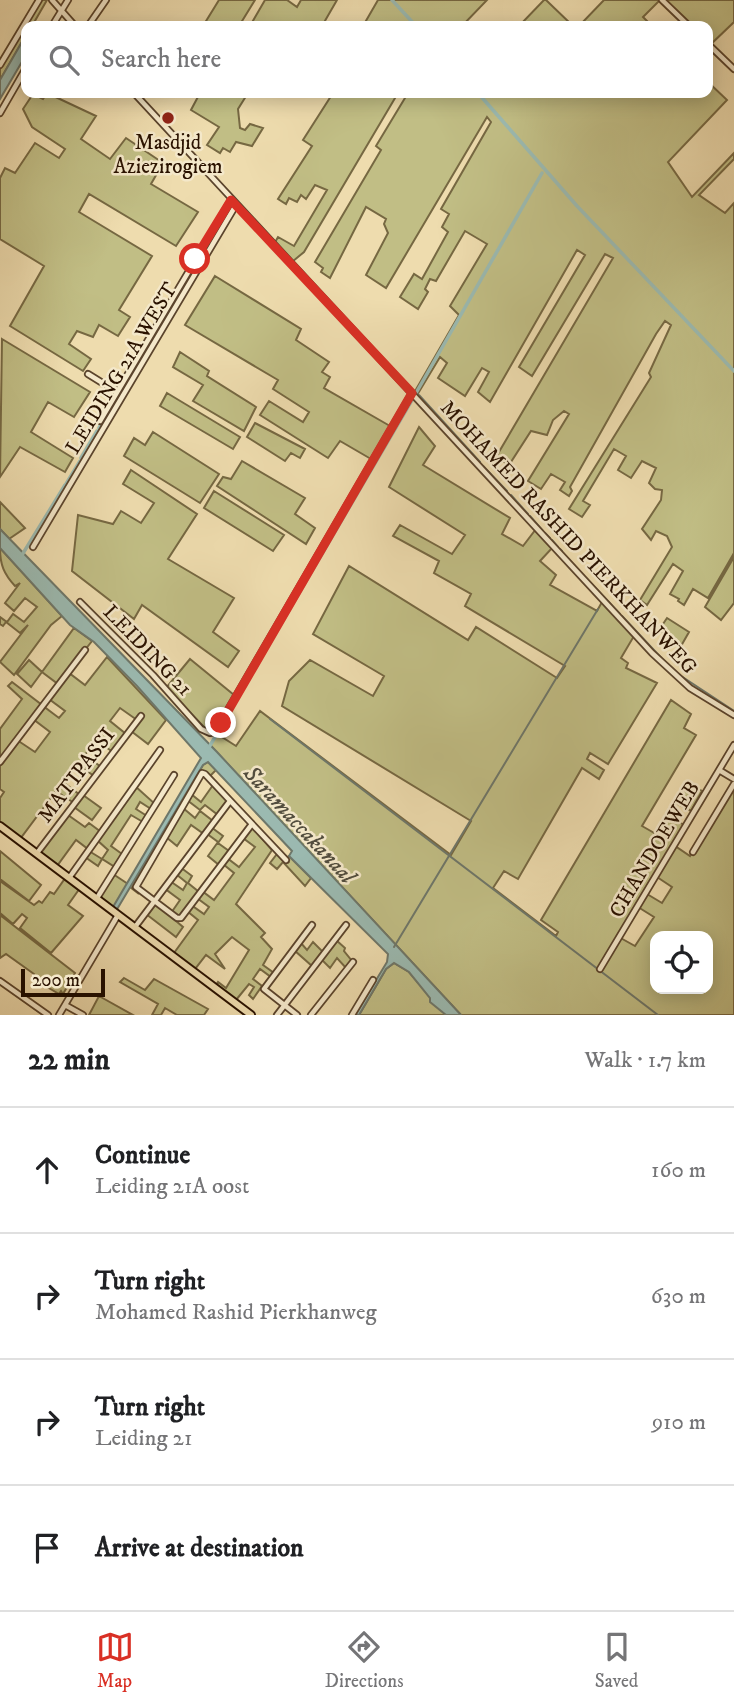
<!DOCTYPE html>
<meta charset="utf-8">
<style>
:root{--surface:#fff;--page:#f6f6f6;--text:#202124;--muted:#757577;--line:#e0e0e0;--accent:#d93025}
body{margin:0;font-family:"IM FELL DW Pica",serif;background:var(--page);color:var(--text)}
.controls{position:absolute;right:21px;bottom:21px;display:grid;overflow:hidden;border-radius:14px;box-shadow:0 4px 18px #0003}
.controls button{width:63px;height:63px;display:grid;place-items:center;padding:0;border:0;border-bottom:2px solid var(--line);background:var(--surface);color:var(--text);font:35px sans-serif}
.scale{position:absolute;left:21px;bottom:18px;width:84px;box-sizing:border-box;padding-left:7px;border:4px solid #2a1200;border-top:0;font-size:19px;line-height:24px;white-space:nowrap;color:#2a1200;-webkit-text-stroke:5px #f4e8ca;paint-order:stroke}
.stop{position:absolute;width:21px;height:21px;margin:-16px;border:5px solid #d93025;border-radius:50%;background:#fff}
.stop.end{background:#d93025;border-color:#fff;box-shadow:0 2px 7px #0008}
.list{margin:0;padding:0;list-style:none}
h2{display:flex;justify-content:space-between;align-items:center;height:91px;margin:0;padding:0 28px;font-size:30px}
h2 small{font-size:23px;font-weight:400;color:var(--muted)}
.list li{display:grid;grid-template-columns:46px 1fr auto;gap:21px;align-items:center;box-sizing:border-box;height:126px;padding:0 28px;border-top:2px solid var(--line)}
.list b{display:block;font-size:26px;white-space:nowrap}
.list p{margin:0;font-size:23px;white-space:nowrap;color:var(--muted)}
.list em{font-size:23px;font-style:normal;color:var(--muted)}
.icon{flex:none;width:38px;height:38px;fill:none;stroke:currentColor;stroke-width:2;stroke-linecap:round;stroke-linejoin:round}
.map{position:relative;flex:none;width:734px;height:1015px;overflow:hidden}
.search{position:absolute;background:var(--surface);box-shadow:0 4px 18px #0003;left:21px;right:21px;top:21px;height:77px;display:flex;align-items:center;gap:18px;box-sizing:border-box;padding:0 24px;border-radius:14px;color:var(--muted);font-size:26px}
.sheet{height:595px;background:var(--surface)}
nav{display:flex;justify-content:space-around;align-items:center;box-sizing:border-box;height:98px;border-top:2px solid var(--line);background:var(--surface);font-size:19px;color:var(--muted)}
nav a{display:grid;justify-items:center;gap:4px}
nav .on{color:var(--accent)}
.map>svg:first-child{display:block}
.green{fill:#c1be85;stroke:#766842;stroke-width:2;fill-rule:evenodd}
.water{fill:#9bbab1;stroke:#6e776a;stroke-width:2}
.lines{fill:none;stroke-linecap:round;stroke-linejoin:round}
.stream{stroke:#6e776a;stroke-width:2}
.canal{stroke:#9bbab1;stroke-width:3.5}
.minor-casing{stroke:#5b442c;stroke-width:8}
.major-casing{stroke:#2a1200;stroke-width:10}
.minor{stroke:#f4e8ca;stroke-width:4.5}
.major{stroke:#eedcae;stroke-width:6}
.route{stroke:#d93025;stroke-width:9}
.poi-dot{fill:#8f2418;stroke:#f4e8ca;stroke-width:2.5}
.labels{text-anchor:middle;stroke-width:5;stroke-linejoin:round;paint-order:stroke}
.poi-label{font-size:21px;fill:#2a1200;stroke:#f4e8ca}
.street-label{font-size:21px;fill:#2a1200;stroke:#f4e8ca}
.water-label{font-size:23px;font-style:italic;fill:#524d3e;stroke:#f4e8ca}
</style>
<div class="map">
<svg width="734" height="1015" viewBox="0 0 734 1015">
<rect width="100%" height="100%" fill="#eedcae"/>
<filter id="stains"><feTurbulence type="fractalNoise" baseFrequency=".00286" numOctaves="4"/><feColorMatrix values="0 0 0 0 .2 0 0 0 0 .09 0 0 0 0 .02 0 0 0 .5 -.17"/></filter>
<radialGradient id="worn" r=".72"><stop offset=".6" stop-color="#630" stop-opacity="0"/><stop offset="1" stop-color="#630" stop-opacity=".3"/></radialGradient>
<path class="green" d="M41,0H47L32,26H26V35L0,80V69Z
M219,0H255L239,26H203Z
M265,0H287L297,7L301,0H337L322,26H250Z
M378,0H487L462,26H363Z
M544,0H546L573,26H519Z
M604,0H660L643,17L652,26H579Z
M665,0H734V22L710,45L708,26H691Z
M708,82L727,100L668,162L692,197L734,153V159L699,195L725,213L734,203V553L708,598L693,589L684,605L678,601L679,599L670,594L683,571L673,564L647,605L640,600L672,547L667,536L656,531L651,540L642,529L661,500L662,490L655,489L649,483L656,468L642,461L631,478L618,470L626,456L614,449L583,501L590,505L582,517L569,509L651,377L649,373L671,325L665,321L656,334L570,487L572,491L569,496L560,490L565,482L551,474L541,489L528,481L569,414L564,411L553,420L547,435L531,431L511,462L512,467L496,457L613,258L605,254L532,376L519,367L585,255L577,250L490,402L478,392L489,372L482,368L465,396L438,378L447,363L440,357L417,395L414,393L459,315L450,306L487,244L465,231L436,281L430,279L425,289L428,292L418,309L400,297L414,274L422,279L448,232L442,227L449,214L441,209L491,122L487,117L386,288L366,275L388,233L384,224L386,219L366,207L330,278L321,272L323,268L315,262L381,150L376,146L408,93H708Z
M47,93L96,116L81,139L110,159L126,138L163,163L151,184L198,212L176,246L89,194L79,212L152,256L119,310L130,317L118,336L99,325L93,337L77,331L69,344L91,359L83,371L10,326L44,266L0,239V178L5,168L15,173L35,143L59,158L65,149L32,127L23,109L33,94L43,99Z
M200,93H248L238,109L240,128L245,130L250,124L263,128L252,146L236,142L230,152L223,148L220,153L207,145L219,127L191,110Z
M333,93H398L304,252L292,262L274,244L278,237L294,246L327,190L315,185L306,199L301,195L297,202L289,198L286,204L278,199L312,146L303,140Z
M215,276L301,329L296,340L329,362L322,372L330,377L324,388L390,426L371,459L340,441L328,458L260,415L269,401L303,422L309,412L273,389L278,380L185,325Z
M2,339L90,392L74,417L48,402L31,432L73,458L65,472L20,447L0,477Z
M180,352L209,371L207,376L256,407L244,431L193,401L203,385L173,367Z
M167,393L240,437L233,449L160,406Z
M255,423L305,449L300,458L291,453L285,461L247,437Z
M419,427L435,446L423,465L510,518L502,534L523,546L536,529L553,547L540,561L556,575L550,585L597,611L602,602L634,636L621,658L628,663L626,668L657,683L608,764L590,753L587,759L604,770L599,779L582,768L518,879L504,871L493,888L556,936L558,932L541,920L671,700L691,714L684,728L696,735L642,826L656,834L668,815L684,825L617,936L635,946L654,917L638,907L647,894L662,903L672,887L657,877L675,846L690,856L734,780V1015H461L210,745L217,734L236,746L260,711L451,855L471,821L282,706L289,681L310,660L373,696L384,676L313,634L349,566L468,640L476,627L557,678L565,666L465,606L471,594L434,573L439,561L393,536L400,525L452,554L465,535L389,487ZM655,936H708V989H655Z
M153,432L219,474L200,503L124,456L134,438L145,445Z
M242,461L305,498L295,514L315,528L306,544L217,486L223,477L231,479Z
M131,470L197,514L168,559L234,598L213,632L239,651L228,667L142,605L134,619L72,571L78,515L113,524L121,511L141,523L154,503L123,484Z
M214,491L284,535L273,551L204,508Z
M0,502L25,528L9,539L0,529Z
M0,548L62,616L51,625L14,675L0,662L28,625L20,633L6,622L3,626L0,624V617L7,622L13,614L24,622L37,607L25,598L14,611L5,603L20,583L15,586C4,574 0,565 0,548Z
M734,557V603L721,620L705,607Z
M667,618L689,632L681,646L659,630Z
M74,628L92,641L58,684L42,672Z
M107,657L166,720L148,744L131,731L137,720L120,708L110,721L126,734L113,752L95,740L85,755L101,767L94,776L77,764L63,782L80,795L74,803L56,791L20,839L0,824V798L4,792L0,789V763L17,740L35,752L50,732L33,719L43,706L59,718L65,711L49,699L69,673L85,685Z
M190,659L234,695L218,722L206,729L166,688Z
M29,660L42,672L31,687L17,674Z
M12,682L42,705L0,760V729L22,699L8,686Z
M208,762L216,770L210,776L201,772L136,882L133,887L139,894L130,887L203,765Z
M688,782L702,791L691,811L676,803Z
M213,785L227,801L218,815L205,805L200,810L187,800L191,794L201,802Z
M135,786L155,804L151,809L140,802L136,809L147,816L143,822L131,815L111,846L122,854L115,867L102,859L98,866L85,857L89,851L102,859L108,850L97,840Z
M83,795L101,808L92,820L74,807Z
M183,808L195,818L200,811L213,821L204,834L191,825L177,846L166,837Z
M68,815L85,827L89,823L101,832L88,849L76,840L57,866L40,852Z
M211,827L223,836L218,843L229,851L219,865L208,856L218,842L206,833Z
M252,827L272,850L236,904L265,933L261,937L272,949L263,965L274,973L271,977L260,969L253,979L262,986L253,999L249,995L254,987L249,984L236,1000L216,985L218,982L226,988L249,950L232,937L215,954L225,969L206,955L195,969L174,953L198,920L187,911L191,905L204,914L209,907L197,898L202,891L214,900L234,873L223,864L227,858L239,867L255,847L243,838Z
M0,851L41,885L29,901L0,879Z
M277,854L289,863L286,858L289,856L311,878L305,886L283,862L277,869L270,863Z
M180,867L192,876L188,883L199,892L179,917L171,913L180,900L164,888L170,881L183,890L187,883L176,874Z
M113,874L128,884L114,908L99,898Z
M66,877L80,888L68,905L83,916L51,953L20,928L27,918L22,914L13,924L0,913V881L34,905L39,901L42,903L50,892L54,894Z
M156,904L183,927L176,937L146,914Z
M0,915L75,973L63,994L61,991L59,994L32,978L34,974L6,954L0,958Z
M336,940L345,948L344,951L352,961L346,968L337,958L330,968L321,959Z
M300,942L307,950L313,942L323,952L312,966L294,950Z
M394,963L409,972L446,1015H359L386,969Z
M124,978L145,990L154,979L208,1009L204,1015H177L165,1008L161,1015H152L158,1004L120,982Z
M99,996L133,1015H89Z"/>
<path class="water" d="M26,35V55L0,99V80Z
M0,529L217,752L461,1015H446L430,1002V998L409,972L394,963L386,969L359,1015H355L387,962L388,954L289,856L292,851L208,762L203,765L116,911L113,907L201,758L137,686L94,642L70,625L0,548Z"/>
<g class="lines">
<path class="stream" d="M416,392L418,394
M419,395L480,462
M483,466L507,491
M511,495L528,514
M530,516L543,531
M545,533L550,538
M552,540L558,547
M560,549L562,551
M563,553L584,576
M586,578L620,614
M622,616L667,664
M678,674L734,711
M270,719L658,1015
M394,947L598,609
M0,984L5,987
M11,992L43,1015"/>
<path class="canal" d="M392,0L416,26
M478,93L577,206L734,371
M416,393L542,173
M99,428L232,205
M81,458L97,431
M66,484L80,461
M22,555L65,485
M208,749L412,400"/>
<defs>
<path id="minor" d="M52,0L75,26
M662,0L689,26
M52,26L68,0
M88,26L106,0
M708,44L734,69
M0,65L39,0
M134,93L652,653L690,688L734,715
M0,113L26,68
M88,374L117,392
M100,421L231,200
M33,547L236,205
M80,602L153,675L201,729L210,733L215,732L412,393
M0,762L85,650
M719,770L734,779
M252,824L181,918H177L136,887L202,773L205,774L286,860
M693,852L734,784
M37,853L141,716
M69,878L160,750
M97,898L174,775
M135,927L230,801
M600,969L734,745
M0,981L48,1015
M65,1005L83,1015
M59,1015L118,915
M277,1015L346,925
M297,1015L264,989L312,925
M311,1015L353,962
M352,1015L373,980"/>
<path id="major" d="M0,826L251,1015"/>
</defs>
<use href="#minor" class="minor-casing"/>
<use href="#major" class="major-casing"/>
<use href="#minor" class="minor"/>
<use href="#major" class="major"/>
</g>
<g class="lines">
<path class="route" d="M195,259L231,200L412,393L221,723"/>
</g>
<circle class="poi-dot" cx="168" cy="118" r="7"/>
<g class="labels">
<g class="poi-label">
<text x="168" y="149">Masdjid<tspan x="168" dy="24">Aziezirogiem</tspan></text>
</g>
<g class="street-label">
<text transform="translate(121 368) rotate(-59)" y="7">LEIDING 21A WEST</text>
<text transform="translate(569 537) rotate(47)" y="7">MOHAMED RASHID PIERKHANWEG</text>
<text transform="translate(148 650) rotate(46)" y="7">LEIDING 21</text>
<text transform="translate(76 775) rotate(-53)" y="7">MATIPASSI</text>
<text transform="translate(654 849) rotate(-59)" y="7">CHANDOEWEB</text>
</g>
<g class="water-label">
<text transform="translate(300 824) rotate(47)" y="8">Saramaccakanaal</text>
</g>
</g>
<rect width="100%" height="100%" filter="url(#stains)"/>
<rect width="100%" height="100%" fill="url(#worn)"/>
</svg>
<div class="controls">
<button><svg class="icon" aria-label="locate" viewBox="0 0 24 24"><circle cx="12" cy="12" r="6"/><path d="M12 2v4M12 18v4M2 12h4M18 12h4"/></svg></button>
</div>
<div class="scale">200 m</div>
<div class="stop" style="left:195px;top:259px"></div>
<div class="stop end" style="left:221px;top:723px"></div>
<div class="search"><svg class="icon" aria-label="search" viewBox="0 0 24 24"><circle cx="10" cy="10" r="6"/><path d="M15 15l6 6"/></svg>Search here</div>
</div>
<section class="sheet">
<h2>22 min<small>Walk · 1.7 km</small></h2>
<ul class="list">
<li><svg class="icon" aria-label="ahead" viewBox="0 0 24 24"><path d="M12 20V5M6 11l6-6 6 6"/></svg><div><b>Continue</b><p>Leiding 21A oost</p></div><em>160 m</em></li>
<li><svg class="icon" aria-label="right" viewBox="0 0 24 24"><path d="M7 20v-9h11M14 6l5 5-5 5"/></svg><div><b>Turn right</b><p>Mohamed Rashid Pierkhanweg</p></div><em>630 m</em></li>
<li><svg class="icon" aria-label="right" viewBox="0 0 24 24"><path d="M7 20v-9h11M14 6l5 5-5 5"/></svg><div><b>Turn right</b><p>Leiding 21</p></div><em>910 m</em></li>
<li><svg class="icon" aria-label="arrive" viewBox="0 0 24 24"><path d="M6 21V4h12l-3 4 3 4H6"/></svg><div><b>Arrive at destination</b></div></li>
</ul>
</section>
<nav>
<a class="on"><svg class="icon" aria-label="map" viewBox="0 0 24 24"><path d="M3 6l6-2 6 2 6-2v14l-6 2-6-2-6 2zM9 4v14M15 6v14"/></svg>Map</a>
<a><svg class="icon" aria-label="directions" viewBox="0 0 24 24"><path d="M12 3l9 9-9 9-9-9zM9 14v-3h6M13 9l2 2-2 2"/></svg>Directions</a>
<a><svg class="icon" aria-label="saved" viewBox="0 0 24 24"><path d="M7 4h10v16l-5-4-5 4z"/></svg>Saved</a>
</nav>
